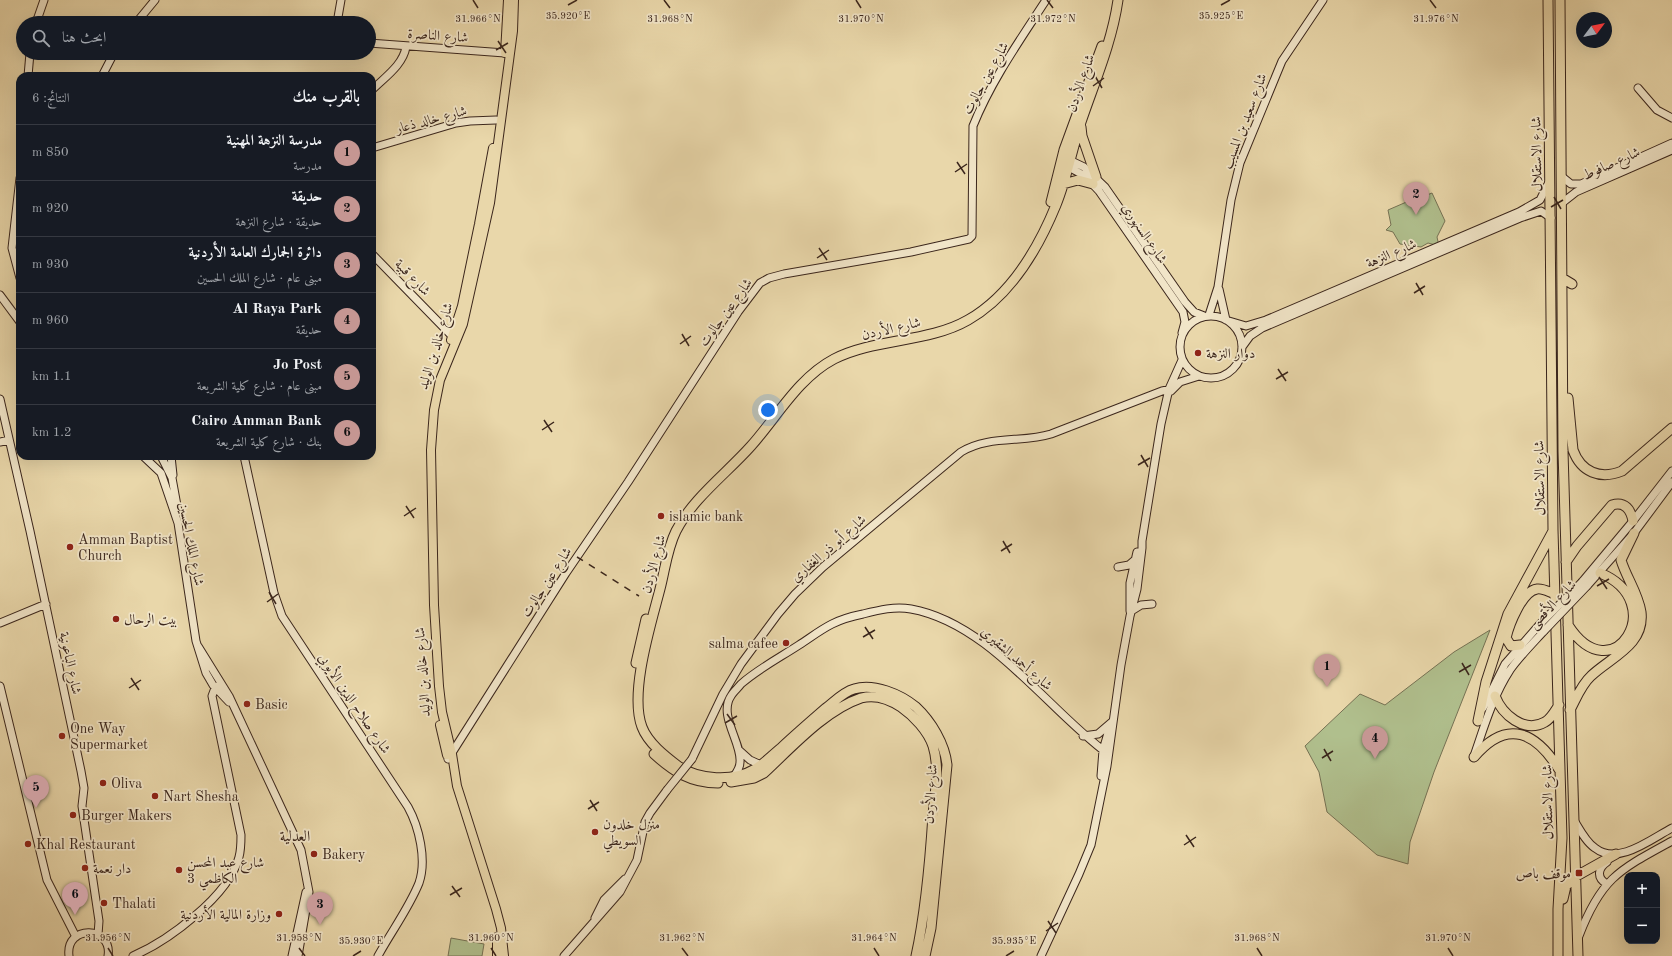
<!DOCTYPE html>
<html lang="ar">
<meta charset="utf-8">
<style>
:root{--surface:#171b24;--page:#242831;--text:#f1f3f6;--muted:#9ea1a6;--line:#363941;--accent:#c59692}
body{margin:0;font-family:"Old Standard TT",Amiri,serif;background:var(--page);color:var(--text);direction:rtl}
.controls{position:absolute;right:12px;bottom:12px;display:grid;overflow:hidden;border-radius:8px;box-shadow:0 4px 16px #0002}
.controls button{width:36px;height:36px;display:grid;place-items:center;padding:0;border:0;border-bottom:1px solid var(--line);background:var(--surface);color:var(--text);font:20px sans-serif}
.compass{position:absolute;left:1576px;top:12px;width:36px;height:36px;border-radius:50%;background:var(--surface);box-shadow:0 4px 16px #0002;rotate:58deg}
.you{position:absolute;left:768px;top:410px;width:14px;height:14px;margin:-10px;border:3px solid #fff;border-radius:50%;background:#1a73e8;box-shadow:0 0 0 6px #1a73e833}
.badge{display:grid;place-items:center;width:26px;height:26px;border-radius:50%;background:var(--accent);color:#111;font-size:13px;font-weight:700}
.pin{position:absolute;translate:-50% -33px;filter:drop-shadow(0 1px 2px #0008)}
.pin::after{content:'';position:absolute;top:21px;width:14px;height:12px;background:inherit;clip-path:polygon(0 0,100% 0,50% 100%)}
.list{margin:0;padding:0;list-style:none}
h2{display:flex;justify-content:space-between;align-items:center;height:52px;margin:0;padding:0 16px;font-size:17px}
h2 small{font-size:13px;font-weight:400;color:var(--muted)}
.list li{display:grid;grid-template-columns:26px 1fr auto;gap:12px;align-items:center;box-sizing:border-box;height:56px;padding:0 16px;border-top:1px solid var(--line)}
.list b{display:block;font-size:15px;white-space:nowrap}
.list p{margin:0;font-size:13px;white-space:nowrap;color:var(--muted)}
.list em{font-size:13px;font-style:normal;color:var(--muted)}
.icon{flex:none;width:22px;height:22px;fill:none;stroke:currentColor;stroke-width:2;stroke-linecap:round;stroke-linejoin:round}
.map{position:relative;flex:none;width:1672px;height:956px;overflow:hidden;direction:ltr}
.search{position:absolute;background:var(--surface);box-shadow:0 4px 16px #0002;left:16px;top:16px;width:360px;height:44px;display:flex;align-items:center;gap:10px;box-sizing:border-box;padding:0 14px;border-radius:22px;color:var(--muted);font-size:15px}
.panel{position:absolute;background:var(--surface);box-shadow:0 4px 16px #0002;left:16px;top:72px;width:360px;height:388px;border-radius:12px;direction:rtl}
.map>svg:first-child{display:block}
.green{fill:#b0bf8d;stroke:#767254}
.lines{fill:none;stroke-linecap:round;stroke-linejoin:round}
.secondary-casing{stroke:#3b261c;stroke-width:9}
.primary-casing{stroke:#3b261c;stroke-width:10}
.highway-casing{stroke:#3b261c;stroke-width:11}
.secondary{stroke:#f1e5c8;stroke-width:7}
.primary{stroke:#e9d7aa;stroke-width:8}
.highway{stroke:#e9d7aa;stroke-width:9}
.rail{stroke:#3b261c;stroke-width:1.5;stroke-dasharray:7 7;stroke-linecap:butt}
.secondary-bridge-casing{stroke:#3b261c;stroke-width:9;stroke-linecap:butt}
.secondary-bridge{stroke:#f1e5c8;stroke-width:7}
.ticks{fill:none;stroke:#3b261c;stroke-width:1.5}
.poi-dot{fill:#8f2418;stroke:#f1e5c8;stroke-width:1.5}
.labels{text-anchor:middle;stroke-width:3.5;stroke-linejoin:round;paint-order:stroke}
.street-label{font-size:14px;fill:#3b261c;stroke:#f1e5c8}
.poi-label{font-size:14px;fill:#3b261c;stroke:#f1e5c8;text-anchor:start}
.neighbourhood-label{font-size:15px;fill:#3b261c;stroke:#f1e5c8}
.ticks-label{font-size:10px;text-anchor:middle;fill:#3b261c;stroke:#f1e5c8;stroke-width:3.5;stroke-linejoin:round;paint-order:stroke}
</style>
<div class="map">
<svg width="1672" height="956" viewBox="0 0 1672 956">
<rect width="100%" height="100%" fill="#e9d7aa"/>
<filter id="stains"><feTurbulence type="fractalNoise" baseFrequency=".005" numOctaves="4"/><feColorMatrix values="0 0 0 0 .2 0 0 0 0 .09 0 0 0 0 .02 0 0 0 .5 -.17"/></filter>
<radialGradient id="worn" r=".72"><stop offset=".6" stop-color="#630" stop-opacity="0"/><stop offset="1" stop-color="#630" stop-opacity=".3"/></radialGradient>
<path class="green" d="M1425,190L1427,195L1432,193L1445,221L1437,237L1439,246L1428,243L1421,247L1400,244L1393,232L1386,230L1391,225L1388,210L1418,197Z
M1490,630L1434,772L1410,842L1408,864L1377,855L1327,812L1319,772L1305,746L1360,694L1385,705L1454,652Z
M451,938L484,944L482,956H448Z"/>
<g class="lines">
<defs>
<path id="secondary" d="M36,23L44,0
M136,23L155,0
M337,23L341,0
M369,43L505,53
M28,76L30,53
M102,76L114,53
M1638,88L1657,110L1672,118
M372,90C385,77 403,65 406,47
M372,148L456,123L470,121L496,120
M1065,158L1084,167L1105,187L1185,302L1194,312L1204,316
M1065,165L1085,176L1099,191L1183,312L1185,322L1182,333
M1561,176L1571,184H1581L1672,143
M20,178L12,248L20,278
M1562,203L1576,192L1672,150
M372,254L453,337
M1219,289L1226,320
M0,295L20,322
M1209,315L1218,287L1231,200L1240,163L1282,61L1323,0
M1180 347a31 31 0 1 1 62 0a31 31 0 1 1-62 0Z
M1229,321L1246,326L1266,320L1519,212L1540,200L1549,182
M1242,347L1250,336L1262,328L1520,218L1541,211L1551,218
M1171,391L1180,382L1199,376
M0,399L30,531L81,771L84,788L82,806L99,921L98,935
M0,442L9,440
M143,456L161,473L178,523L196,641L206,673L213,685L229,702
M161,456L172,478L178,511
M171,456L173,475
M244,456L274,593L282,616L408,807C419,827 427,860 419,883C409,908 391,932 378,956
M1118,567L1129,565L1136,559
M1582,582L1633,521L1672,471
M1587,586L1634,533L1672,482
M1133,610L1141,605L1152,604
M1130,611V583L1137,552
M0,623L46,604
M198,646L229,696L301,850L309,892L298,956
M0,686L47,880L76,937
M1483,708L1505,664L1540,624
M1083,736L1098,734L1112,722
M740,751L750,760L761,765
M1474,756C1484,727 1493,696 1510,670C1520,656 1533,643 1544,631
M448,759L566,573L628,482L738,312L760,283L769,278L784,274L911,252L969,239L972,236L973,126C991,81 1020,40 1046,0
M692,759L723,694L741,664L778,614L795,594L823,567L961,452C989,435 1022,443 1051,434L1162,391L1172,389
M734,776C737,772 740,767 740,762C742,743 718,715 731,696C733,692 738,688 741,684C758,669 779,658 799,645C810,638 820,630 832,624C842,619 853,616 863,614C879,610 895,606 911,609C989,623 1047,709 1108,754
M1101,776L1103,750L1108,733
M1574,820C1580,830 1586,842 1595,848C1618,866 1651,839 1672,828
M1607,862C1598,868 1596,878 1607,884
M595,918L604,900L625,879
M1579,936C1601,878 1619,870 1672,841
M69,956C65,924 113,926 108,956
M133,956C168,941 229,896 239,857C241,850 241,842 241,835L212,696L215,688L221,684
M292,956L306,892
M564,956L620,892L637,860L645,822L650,813L667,790
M1041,956L1079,874L1091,845L1107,766L1121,665L1130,616L1137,589L1142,548V541L1161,424L1169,389L1182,360"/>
<path id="primary" d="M505,53L508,0
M451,340L462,306L479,224L493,148
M440,725L447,755
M497,956V937
M504,956L501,928L496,909L457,786L452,754L442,712L439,686L434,605L431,450L434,410L440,380L463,324L490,203L513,31L514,0"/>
<path id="highway" d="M1548,0L1553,530L1562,838L1558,909V956
M1560,0L1563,451L1578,956
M1081,127L1082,136L1096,177
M1063,184L1078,180L1093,184
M1051,202L1064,150L1102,46
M1562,278L1572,284
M1568,398L1573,450C1581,472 1600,480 1622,471L1672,428
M1566,562L1577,546L1612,505C1625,501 1631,510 1633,521
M1568,625C1613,695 1671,602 1600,573
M1520,645L1511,646L1506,638C1509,625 1522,591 1537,589C1543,588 1549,592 1555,594
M636,663L646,619
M1495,696C1502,714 1524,734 1545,722C1551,719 1555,711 1559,705
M1570,710C1576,699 1581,685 1591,676C1611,657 1645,645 1641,612C1638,593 1626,577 1621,560L1634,533
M1478,721L1486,682L1508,614L1553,531
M654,754C674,772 691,783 718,783
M1474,757C1508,717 1537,733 1560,771
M731,782L754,778L764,773C791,748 825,710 861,698C876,694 889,699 901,707C914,716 928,731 933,746C940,769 935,792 933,815C930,862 926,910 916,956
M1563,899L1566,886L1573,878L1616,854
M925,956L931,928L947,765C945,744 931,721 916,707C900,694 874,683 854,689C843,692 834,702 826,708C811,721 796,734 781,748C772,755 764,764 755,769C733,782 699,780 678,766C665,756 648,743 642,727C629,693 651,624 660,589C665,570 667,549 676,531C693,498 726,474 751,446C777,417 798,378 834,359C875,338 928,343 968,320C1010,296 1038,249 1056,205C1067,178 1072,149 1081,122C1095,81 1112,42 1118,0"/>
</defs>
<use href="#secondary" class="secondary-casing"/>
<use href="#primary" class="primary-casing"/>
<use href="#highway" class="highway-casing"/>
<use href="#secondary" class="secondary"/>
<use href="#primary" class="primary"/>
<use href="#highway" class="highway"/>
<path class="rail" d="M577,557L639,596"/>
<defs>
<path id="secondary-bridge" d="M1540,624L1582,582
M1544,631L1587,586
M667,790L692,759"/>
</defs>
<use href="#secondary-bridge" class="secondary-bridge-casing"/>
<use href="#secondary-bridge" class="secondary-bridge"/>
</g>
<path class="ticks" d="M473,0L478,8M664,0L670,8M856,0L861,8M1047,0L1053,8M1430,0L1436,8M568,5L577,0M1221,5L1230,0M498,41L506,53M496,50L508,43M1095,76L1102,88M1093,86L1104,78M957,162L965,174M955,172L967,164M1554,197L1561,209M1551,207L1563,200M819,248L827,260M817,258L829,250M1416,283L1423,295M1414,293L1425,286M682,334L689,346M680,344L691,336M1278,369L1286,381M1276,379L1288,372M544,420L552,432M542,430L554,422M1141,455L1148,467M1138,465L1150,458M406,506L414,518M404,516L416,508M1003,541L1010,553M1001,551L1012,544M1599,577L1607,589M1597,586L1609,579M269,592L276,604M267,602L278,594M865,627L873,639M863,637L875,630M1462,663L1469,675M1459,672L1471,665M131,678L139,690M129,688L141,680M727,714L735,725M725,723L737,716M1324,749L1331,761M1322,758L1333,751M590,800L597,811M588,809L599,802M1186,835L1194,847M1184,845L1196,837M452,886L460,897M450,895L462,888M1048,921L1056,933M1046,931L1058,923M108,948L113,956M299,948L305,956M491,948L496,956M682,948L688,956M874,948L879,956M1257,948L1262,956M1448,948L1453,956M353,956L361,951M1006,956L1014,951"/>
<g class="poi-dot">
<circle cx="1198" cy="353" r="4"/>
<circle cx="661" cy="516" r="4"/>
<circle cx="70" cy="547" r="4"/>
<circle cx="116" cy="619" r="4"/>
<circle cx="786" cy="643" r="4"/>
<circle cx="247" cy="704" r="4"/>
<circle cx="62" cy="736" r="4"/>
<circle cx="103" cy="783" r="4"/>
<circle cx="155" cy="796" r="4"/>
<circle cx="73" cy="815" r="4"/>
<circle cx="595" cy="832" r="4"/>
<circle cx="28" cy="844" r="4"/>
<circle cx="314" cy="854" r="4"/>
<circle cx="85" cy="868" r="4"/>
<circle cx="179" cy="870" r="4"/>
<rect x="1575" y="869" width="8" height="8" rx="2"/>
<circle cx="104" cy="903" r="4"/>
<circle cx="279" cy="914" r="4"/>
</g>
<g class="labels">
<g class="street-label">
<text transform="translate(438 35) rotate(4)" y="5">شارع الناصرة</text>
<text transform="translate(985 78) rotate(-61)" y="5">شارع عين جالوت</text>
<text transform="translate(1080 83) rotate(-71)" y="5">شارع الأردن</text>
<text transform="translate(431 119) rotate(-15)" y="5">شارع خالد ذعار</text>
<text transform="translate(1244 121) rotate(-69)" y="5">شارع سعيد بن المسيب</text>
<text transform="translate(1536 154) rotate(-91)" y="5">شارع الاستقلال</text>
<text transform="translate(1611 163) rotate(-24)" y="5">شارع صافوط</text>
<text transform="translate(1145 233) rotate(56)" y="5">شارع السنهوري</text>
<text transform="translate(1391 253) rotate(-23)" y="5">شارع النزهة</text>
<text transform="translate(413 277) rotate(46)" y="5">شارع قبية</text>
<text transform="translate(725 312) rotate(-54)" y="5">شارع عين جالوت</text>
<text transform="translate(891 328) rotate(-13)" y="5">شارع الأردن</text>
<text transform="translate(435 346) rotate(-73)" y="5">شارع خالد بن الوليد</text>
<text transform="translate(1539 478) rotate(-91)" y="5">شارع الاستقلال</text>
<text transform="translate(192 544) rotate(79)" y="5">شارع الملك الحسين</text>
<text transform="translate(828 548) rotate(-41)" y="5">شارع أبو ذر الغفاري</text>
<text transform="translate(653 564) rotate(-75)" y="5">شارع الأردن</text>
<text transform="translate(546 582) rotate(-57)" y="5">شارع عين جالوت</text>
<text transform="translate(1552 604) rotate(-46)" y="5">شارع الأقصى</text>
<text transform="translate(1017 658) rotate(41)" y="5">شارع أحمد الشقيري</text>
<text transform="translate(71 663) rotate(78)" y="5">شارع الباعونية</text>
<text transform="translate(422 672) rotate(-94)" y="5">شارع خالد بن الوليد</text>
<text transform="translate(355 703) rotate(56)" y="5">شارع صلاح الدين الأيوبي</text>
<text transform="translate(930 794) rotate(-86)" y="5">شارع الأردن</text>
<text transform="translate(1547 802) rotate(-91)" y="5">شارع الاستقلال</text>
</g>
<g class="poi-label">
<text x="1206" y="358">دوار النزهة</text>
<text x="669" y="521">islamic bank</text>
<text x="78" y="544">Amman Baptist<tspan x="78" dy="16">Church</tspan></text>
<text x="124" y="624">بيت الرحال</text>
<text x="778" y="648" text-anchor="end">salma cafee</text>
<text x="255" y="709">Basic</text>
<text x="70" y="733">One Way<tspan x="70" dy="16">Supermarket</tspan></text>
<text x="111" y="788">Oliva</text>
<text x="163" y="801">Nart Shesha</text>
<text x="81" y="820">Burger Makers</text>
<text x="603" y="829">منزل خلدون<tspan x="603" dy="16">السويطي</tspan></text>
<text x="36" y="849">Khal Restaurant</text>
<text x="322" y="859">Bakery</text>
<text x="187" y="867">شارع عبد المحسن<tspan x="187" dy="16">الكاظمي 3</tspan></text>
<text x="93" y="873">دار نعمة</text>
<text x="1571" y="878" text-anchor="end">موقف باص</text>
<text x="112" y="908">Thalati</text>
<text x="271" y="919" text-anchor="end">وزارة المالية الأردنية</text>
</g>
<g class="neighbourhood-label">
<text x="295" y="841">العدلية</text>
</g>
</g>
<g class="ticks-label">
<text x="568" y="19">35.920°E</text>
<text x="1221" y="19">35.925°E</text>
<text x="478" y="22">31.966°N</text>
<text x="670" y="22">31.968°N</text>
<text x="861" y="22">31.970°N</text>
<text x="1053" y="22">31.972°N</text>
<text x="1436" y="22">31.976°N</text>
<text x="108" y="941">31.956°N</text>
<text x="299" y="941">31.958°N</text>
<text x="491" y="941">31.960°N</text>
<text x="682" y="941">31.962°N</text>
<text x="874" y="941">31.964°N</text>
<text x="1257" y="941">31.968°N</text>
<text x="1448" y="941">31.970°N</text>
<text x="361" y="944">35.930°E</text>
<text x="1014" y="944">35.935°E</text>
</g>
<rect width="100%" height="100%" filter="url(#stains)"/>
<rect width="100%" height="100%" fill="url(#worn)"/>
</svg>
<div class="controls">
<button>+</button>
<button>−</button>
</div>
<svg class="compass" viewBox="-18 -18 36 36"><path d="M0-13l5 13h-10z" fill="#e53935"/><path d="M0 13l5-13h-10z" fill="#9ea1a6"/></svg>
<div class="you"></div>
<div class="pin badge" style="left:1327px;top:687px">1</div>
<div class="pin badge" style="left:1416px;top:215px">2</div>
<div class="pin badge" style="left:320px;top:925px">3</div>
<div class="pin badge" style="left:1375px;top:759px">4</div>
<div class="pin badge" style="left:36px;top:808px">5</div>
<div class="pin badge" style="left:75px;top:915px">6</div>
<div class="search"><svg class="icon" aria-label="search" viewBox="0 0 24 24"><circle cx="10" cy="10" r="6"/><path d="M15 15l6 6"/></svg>ابحث هنا</div>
<section class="panel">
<h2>بالقرب منك<small>النتائج: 6</small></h2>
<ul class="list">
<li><span class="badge">1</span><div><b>مدرسة النزهة المهنية</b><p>مدرسة</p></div><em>850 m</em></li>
<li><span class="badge">2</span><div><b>حديقة</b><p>حديقة · شارع النزهة</p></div><em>920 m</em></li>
<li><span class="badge">3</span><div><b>دائرة الجمارك العامة الأردنية</b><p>مبنى عام · شارع الملك الحسين</p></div><em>930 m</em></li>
<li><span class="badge">4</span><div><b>Al Raya Park</b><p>حديقة</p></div><em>960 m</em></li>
<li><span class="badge">5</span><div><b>Jo Post</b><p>مبنى عام · شارع كلية الشريعة</p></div><em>1.1 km</em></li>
<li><span class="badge">6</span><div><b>Cairo Amman Bank</b><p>بنك · شارع كلية الشريعة</p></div><em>1.2 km</em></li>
</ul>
</section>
</div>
